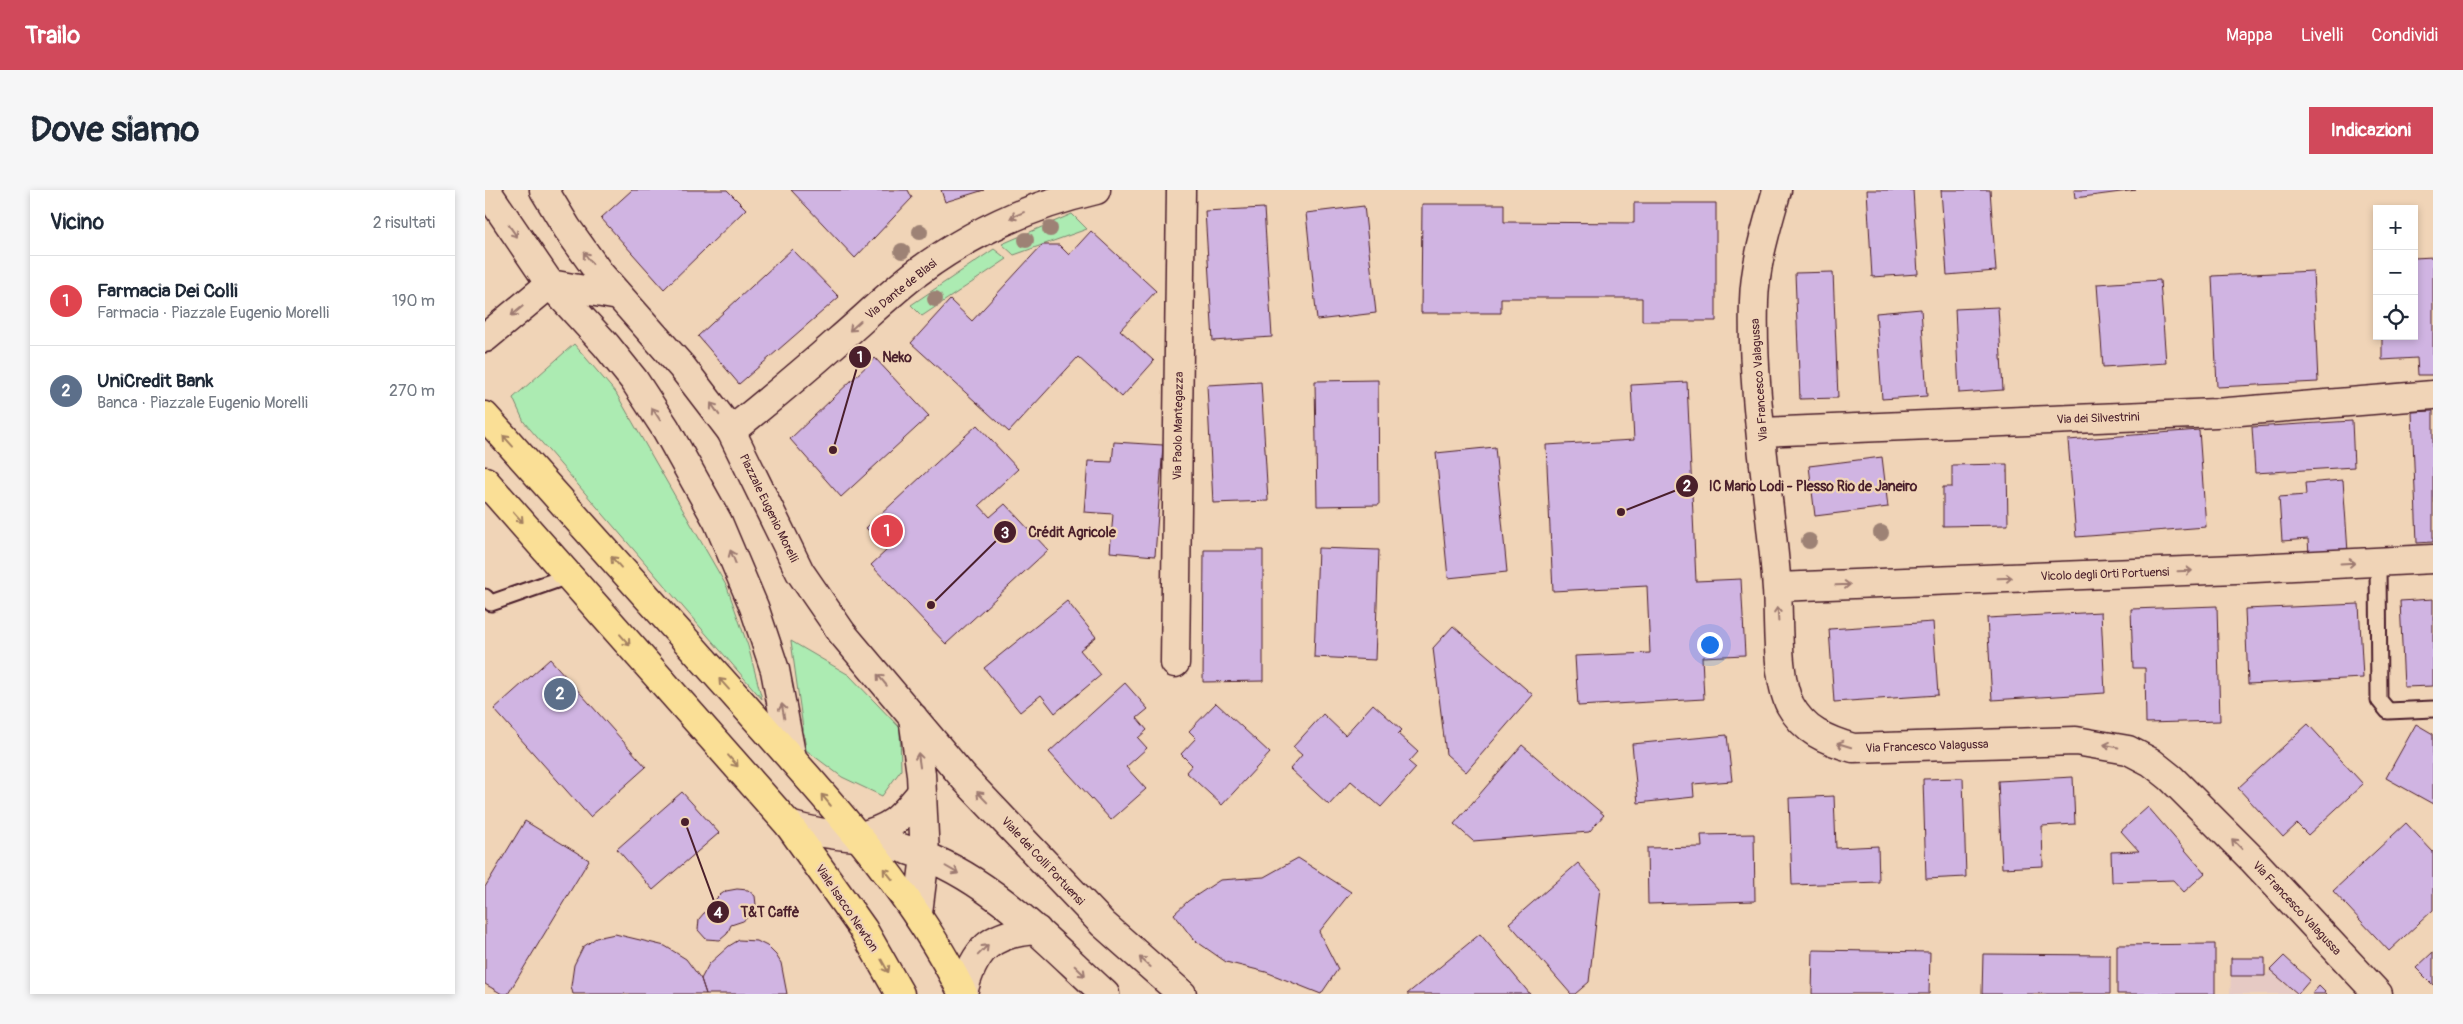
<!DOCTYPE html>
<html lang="it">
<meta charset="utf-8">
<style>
:root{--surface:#fff;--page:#f6f6f7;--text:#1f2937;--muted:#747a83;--line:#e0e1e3;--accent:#d1495b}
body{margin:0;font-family:Pangolin,sans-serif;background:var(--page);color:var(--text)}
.controls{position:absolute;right:15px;top:15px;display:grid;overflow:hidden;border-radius:0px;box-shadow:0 2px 8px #0003}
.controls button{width:45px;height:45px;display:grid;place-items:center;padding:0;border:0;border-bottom:1px solid var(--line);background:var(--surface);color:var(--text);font:25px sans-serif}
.you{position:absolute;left:1224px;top:454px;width:18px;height:18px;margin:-12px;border:4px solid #fff;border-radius:50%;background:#1a73e8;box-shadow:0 0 0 8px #1a73e833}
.badge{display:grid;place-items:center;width:32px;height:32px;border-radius:50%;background:var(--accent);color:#fff;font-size:16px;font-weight:700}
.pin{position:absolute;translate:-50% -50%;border:2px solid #fff;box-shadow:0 1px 5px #0006}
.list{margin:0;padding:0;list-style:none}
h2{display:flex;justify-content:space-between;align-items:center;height:65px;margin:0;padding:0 20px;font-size:21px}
h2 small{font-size:16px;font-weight:400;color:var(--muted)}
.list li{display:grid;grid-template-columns:32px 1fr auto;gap:15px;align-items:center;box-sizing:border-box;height:90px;padding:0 20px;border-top:1px solid var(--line)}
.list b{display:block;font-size:19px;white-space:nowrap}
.list p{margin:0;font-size:16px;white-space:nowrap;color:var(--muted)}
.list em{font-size:16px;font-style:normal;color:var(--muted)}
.icon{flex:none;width:28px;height:28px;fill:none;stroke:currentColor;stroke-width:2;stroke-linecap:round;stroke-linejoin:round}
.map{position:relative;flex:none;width:1948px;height:804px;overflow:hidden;border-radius:0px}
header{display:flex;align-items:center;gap:30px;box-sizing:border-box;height:70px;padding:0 25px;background:var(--accent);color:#fff}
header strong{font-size:24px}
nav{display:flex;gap:28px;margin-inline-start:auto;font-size:18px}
.intro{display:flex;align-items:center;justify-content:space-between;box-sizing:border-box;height:120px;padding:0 30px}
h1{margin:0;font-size:35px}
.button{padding:12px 22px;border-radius:0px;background:var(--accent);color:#fff;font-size:18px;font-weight:700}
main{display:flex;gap:30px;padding:0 30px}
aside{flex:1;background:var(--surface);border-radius:0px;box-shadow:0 2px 8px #0003}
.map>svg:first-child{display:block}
.built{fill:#e6cac4}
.green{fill:#acebb2;stroke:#7b856e}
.building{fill:#d0b4e2;stroke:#4a1f2b}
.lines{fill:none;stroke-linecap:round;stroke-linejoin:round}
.service-casing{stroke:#4a1f2b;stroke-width:19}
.minor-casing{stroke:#4a1f2b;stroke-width:31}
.tertiary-casing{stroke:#4a1f2b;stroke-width:31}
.primary-casing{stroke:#4a1f2b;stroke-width:31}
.service{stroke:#f0d4b7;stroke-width:15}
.minor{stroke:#f0d4b7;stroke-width:28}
.tertiary{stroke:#f0d4b7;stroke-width:28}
.primary{stroke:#fadf96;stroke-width:28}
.tree{fill:#9d8275}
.oneway{stroke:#9d7a71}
.oneway2{stroke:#a27f60}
.labels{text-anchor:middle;stroke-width:4.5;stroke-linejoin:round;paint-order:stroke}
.street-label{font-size:12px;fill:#4a1f2b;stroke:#f0d4b7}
.leader{fill:none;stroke:#4a1f2b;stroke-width:2}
.callout-dot{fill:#4a1f2b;stroke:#f0d4b7;stroke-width:2}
.mark-label{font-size:15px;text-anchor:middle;font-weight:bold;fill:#fff}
.callout-label{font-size:14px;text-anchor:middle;font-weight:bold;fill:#4a1f2b;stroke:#f0d4b7;stroke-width:4.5;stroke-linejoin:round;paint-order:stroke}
</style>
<header>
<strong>Trailo</strong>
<nav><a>Mappa</a><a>Livelli</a><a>Condividi</a></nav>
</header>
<div class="intro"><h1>Dove siamo</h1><a class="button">Indicazioni</a></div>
<main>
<aside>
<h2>Vicino<small>2 risultati</small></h2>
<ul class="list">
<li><span class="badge" style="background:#e0444e">1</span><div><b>Farmacia Dei Colli</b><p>Farmacia · Piazzale Eugenio Morelli</p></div><em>190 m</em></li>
<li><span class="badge" style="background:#5c6f8a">2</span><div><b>UniCredit Bank</b><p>Banca · Piazzale Eugenio Morelli</p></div><em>270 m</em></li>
</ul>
</aside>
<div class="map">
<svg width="1948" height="804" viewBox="0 0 1948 804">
<rect width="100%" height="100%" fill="#f0d4b7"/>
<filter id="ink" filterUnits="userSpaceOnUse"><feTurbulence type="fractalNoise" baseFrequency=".02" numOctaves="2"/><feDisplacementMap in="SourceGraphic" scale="10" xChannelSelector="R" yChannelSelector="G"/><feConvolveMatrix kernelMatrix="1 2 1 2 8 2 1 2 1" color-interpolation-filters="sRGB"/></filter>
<g filter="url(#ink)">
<path class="built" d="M1785,780L1811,804H1745L1746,786H1780Z"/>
<path class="green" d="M587,24L602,39L529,65L517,54Z
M509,59L522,69L437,126L426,115Z
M89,154L131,203L242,397L263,456L277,509L39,232L28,208Z
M306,451L364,485L415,538L416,580L397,606L357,587L321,560Z"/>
<path class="building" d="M147,0H242L261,19L179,99L116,28Z
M306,0H423L427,8L370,68Z
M456,0H499L460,12Z
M1382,0H1428L1433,84L1387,87Z
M1456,0H1505L1511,81L1462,85Z
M1589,0H1651L1590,8Z
M1149,13H1231V131H1157V108H1016V123H936L937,14H1019V32L1149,33Z
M879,16L891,123L832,130L821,23Z
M779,18L787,147L728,151L720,21Z
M606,41L671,101L635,140L669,171L637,207L593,167L524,242L426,153L465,110L487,131L557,55H574L584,65Z
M307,59L354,107L254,194L213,146Z
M1948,67V185H1933L1932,168L1897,170V146H1929V68Z
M1828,81L1833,192L1732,197L1727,86Z
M1348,82L1353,208L1315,209L1310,83Z
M1675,90L1681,173L1618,177L1612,94Z
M1513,117L1518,200L1474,203L1470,119Z
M1436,119L1442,206L1397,209L1391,123Z
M390,168L444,226L356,307L305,249Z
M893,190L894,315L832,316L830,191Z
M776,192L783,311L728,313L722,195Z
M1202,192L1211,391L1256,389L1260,465L1217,467L1219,509L1093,516L1090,466L1165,463L1162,396L1068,401L1061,255L1149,250L1146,195Z
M1948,221V352L1932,353L1927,222Z
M1867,231L1869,277L1770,283L1767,237Z
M492,235L533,279L494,315L505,327L520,314L563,360L461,454L386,375L402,360L381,338Z
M1714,240L1721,337L1591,347L1583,250Z
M629,252L678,255L670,366L625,362L628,324L599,322L603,271L627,272Z
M1010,257L1022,382L963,388L951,263Z
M1397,267L1403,317L1330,326L1324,276Z
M1522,274L1523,335L1458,336V297H1467V275Z
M1858,290L1863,362L1824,365L1823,349L1797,351L1794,307L1821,305L1820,293Z
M833,358L894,360L890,470L829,467Z
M719,360H778V491L718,492Z
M1948,409V496L1919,497L1915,411Z
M582,411L611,447L595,460L616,485L570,523L556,505L535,522L499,478Z
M1874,414L1878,488L1763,494L1760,419Z
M1732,416L1735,531L1661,533L1660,478H1648L1646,419Z
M1616,422L1620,503L1507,510L1502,428Z
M1448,432L1453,505L1349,512L1344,439Z
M968,436L1048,505L981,582L961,564L948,458Z
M65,469L161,577L105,627L9,519Z
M640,493L663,519L652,528L662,540L653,548L662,558L641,577L661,599L626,630L564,562Z
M731,513L785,563L737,615L701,582L707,575L696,564L711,548L704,541Z
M888,514L917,540L913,544L933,562L924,572L931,578L896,617L866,591L844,615L805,579L817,565L808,557L838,524L860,545Z
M1823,534L1878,594L1823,645L1812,634L1798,647L1753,598Z
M1931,534L1948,544V614L1901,588Z
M1242,545L1247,591L1208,594L1209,607L1153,613L1147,554Z
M1037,555L1119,625L1104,642L988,651L969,634Z
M1588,587L1590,634L1557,636L1558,676L1517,678L1513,591Z
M1478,588L1481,687L1441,689L1438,589Z
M197,602L234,643L168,700L132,659Z
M1349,606L1351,658L1393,656L1394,692L1307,695L1304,608Z
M1663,617L1720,683L1699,702L1688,690L1627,692L1626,662L1654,661L1636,641Z
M40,631L104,670L23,804H17L0,794V697Z
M1921,633L1948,662V720L1904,761L1848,701Z
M1269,644L1270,711L1163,714L1162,658L1217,657L1216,645Z
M813,668L866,702L834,742L853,779L836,804L781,782L741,772L708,749L689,724L703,711L735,690L779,687Z
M1093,673L1115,698L1104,792L1090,804H1086L1024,733Z
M252,699L263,700L270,706L271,715L267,724L258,731L246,735L242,744L235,750L221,749L213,740L214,729L219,723L226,720L228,712L235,705L241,701Z
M130,744L180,756L201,769L216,789L221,804H88L86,796L89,775L98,757L111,748Z
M995,744L1045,804H922Z
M254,750L272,751L282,756L291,765L296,773L302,804H221L216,789L224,774L244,756Z
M1730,754V804H1632V755Z
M1328,760L1445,762L1444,804H1327Z
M1948,762V795L1931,778Z
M1498,764L1625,765V804H1497Z
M1799,766L1825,790L1813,804L1785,780Z
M1746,768H1780V786H1746Z
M1834,796L1842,804H1827Z"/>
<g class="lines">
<defs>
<path id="service" d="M1893,372L1894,510L1903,521L1948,519
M0,407L6,413L83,386"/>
<path id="minor" d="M1292,0C1282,36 1270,73 1269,111C1266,207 1285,303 1292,399C1294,431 1291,487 1305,515C1319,541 1341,550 1368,558L1591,551L1643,560L1666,572L1686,588L1767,669L1893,804
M65,94L121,155L149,190L181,239L233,332L269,417L290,480L307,569
M246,241C282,212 318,182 353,151C380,128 405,103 433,82C487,42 547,15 611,0
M1277,242L1731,223L1948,205
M1292,397L1751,379L1948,369
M690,473L696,0
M372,647C407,638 414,630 436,603"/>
<path id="tertiary" d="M1,0L65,94
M59,0L82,38L115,84L197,177L246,241L315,382L357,443L479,588L618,734L697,804
M0,148L65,94L134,106
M428,527L436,584L440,666L433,723
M304,635C327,642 347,645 371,647C388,648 423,660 440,666C511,694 565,754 620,804
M478,803C489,759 506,743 552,740"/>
<path id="primary" d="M0,226C86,321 171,417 257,513C337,604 424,694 478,804
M0,291L304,635L378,739L415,804"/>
</defs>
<use href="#service" class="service-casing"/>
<use href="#minor" class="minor-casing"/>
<use href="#tertiary" class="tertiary-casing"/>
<use href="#primary" class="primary-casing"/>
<use href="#service" class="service"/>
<use href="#minor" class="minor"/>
<use href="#tertiary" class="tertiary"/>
<use href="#primary" class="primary"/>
</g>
<g class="tree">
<circle cx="565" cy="39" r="8"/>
<circle cx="435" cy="42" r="8"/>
<circle cx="541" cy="50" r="8"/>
<circle cx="417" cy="61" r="8"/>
<circle cx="450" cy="109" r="8"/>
<circle cx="1396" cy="343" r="8"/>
<circle cx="1324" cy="351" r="8"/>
</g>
<defs><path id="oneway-shaft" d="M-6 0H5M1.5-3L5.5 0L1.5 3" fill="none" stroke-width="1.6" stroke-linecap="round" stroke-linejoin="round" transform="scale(1.25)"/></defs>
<g class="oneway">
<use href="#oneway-shaft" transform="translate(532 25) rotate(157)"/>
<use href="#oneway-shaft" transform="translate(28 41) rotate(55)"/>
<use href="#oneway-shaft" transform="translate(103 68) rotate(-127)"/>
<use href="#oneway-shaft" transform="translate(32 121) rotate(140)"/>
<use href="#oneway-shaft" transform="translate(370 136) rotate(138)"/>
<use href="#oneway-shaft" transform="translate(230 219) rotate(-125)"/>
<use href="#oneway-shaft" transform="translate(171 224) rotate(-123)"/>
<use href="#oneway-shaft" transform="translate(248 367) rotate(-112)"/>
<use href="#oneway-shaft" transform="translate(1863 373) rotate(-3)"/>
<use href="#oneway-shaft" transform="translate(1700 381) rotate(-2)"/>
<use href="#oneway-shaft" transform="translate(1520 388) rotate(-2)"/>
<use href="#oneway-shaft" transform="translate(1358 395) rotate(-2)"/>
<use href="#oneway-shaft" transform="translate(1293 424) rotate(-93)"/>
<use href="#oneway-shaft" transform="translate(397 490) rotate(-130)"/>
<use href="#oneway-shaft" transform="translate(298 521) rotate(-100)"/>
<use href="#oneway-shaft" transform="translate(1359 555) rotate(-163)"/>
<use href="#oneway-shaft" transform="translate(1626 556) rotate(-168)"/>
<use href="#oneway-shaft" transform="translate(434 570) rotate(-98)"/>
<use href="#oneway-shaft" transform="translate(497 607) rotate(-134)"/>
<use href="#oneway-shaft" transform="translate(1752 654) rotate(-135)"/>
<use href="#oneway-shaft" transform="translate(467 680) rotate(30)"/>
<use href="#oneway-shaft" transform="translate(498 760) rotate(-46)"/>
<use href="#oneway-shaft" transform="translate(660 772) rotate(-139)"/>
<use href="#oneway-shaft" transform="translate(595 781) rotate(44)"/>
</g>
<g class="oneway2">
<use href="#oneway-shaft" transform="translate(23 251) rotate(-132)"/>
<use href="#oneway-shaft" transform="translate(33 327) rotate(48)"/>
<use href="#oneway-shaft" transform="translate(131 372) rotate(-132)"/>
<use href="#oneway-shaft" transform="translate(140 450) rotate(49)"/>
<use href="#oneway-shaft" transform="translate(239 494) rotate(-132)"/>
<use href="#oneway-shaft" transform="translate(248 571) rotate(49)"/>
<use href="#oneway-shaft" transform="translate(341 610) rotate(-130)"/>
<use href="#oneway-shaft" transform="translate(403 684) rotate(-129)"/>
<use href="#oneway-shaft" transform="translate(400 776) rotate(61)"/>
</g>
</g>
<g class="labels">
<g class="street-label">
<text transform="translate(416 99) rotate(-39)" y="4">Via Dante de Blasi</text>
<text transform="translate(1274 190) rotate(-94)" y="4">Via Francesco Valagussa</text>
<text transform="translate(1613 228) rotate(-2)" y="4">Via dei Silvestrini</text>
<text transform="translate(693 236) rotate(-89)" y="4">Via Paolo Mantegazza</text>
<text transform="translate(284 318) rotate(64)" y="4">Piazzale Eugenio Morelli</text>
<text transform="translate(1620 384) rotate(-2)" y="4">Vicolo degli Orti Portuensi</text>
<text transform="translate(1442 556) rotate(-2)" y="4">Via Francesco Valagussa</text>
<text transform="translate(558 671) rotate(47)" y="4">Viale dei Colli Portuensi</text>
<text transform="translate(362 718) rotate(56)" y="4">Viale Isacco Newton</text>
<text transform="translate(1812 718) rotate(47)" y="4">Via Francesco Valagussa</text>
</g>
</g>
<path class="leader" d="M348 260L375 167M1136 322L1202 296M446 415L520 342M200 632L233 722"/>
<g class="callout-dot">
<circle cx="348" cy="260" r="5"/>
<circle cx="1136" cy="322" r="5"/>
<circle cx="446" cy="415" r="5"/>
<circle cx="200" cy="632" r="5"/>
<circle cx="375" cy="167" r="12"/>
<circle cx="1202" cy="296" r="12"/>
<circle cx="520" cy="342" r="12"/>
<circle cx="233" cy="722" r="12"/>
</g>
<g class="mark-label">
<text x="375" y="172">1</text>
<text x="1202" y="301">2</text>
<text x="520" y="348">3</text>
<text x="233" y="728">4</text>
</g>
<g class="callout-label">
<text x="412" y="172">Neko</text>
<text x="1328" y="301">IC Mario Lodi - Plesso Rio de Janeiro</text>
<text x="587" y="347">Crédit Agricole</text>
<text x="285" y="727">T&amp;T Caffè</text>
</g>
</svg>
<div class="controls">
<button>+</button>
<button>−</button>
<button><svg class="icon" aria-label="locate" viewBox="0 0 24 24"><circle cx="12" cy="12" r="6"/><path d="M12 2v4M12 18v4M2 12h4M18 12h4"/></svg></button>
</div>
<div class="you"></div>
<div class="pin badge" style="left:402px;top:341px;background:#e0444e">1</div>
<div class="pin badge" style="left:75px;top:504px;background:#5c6f8a">2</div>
</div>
</main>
